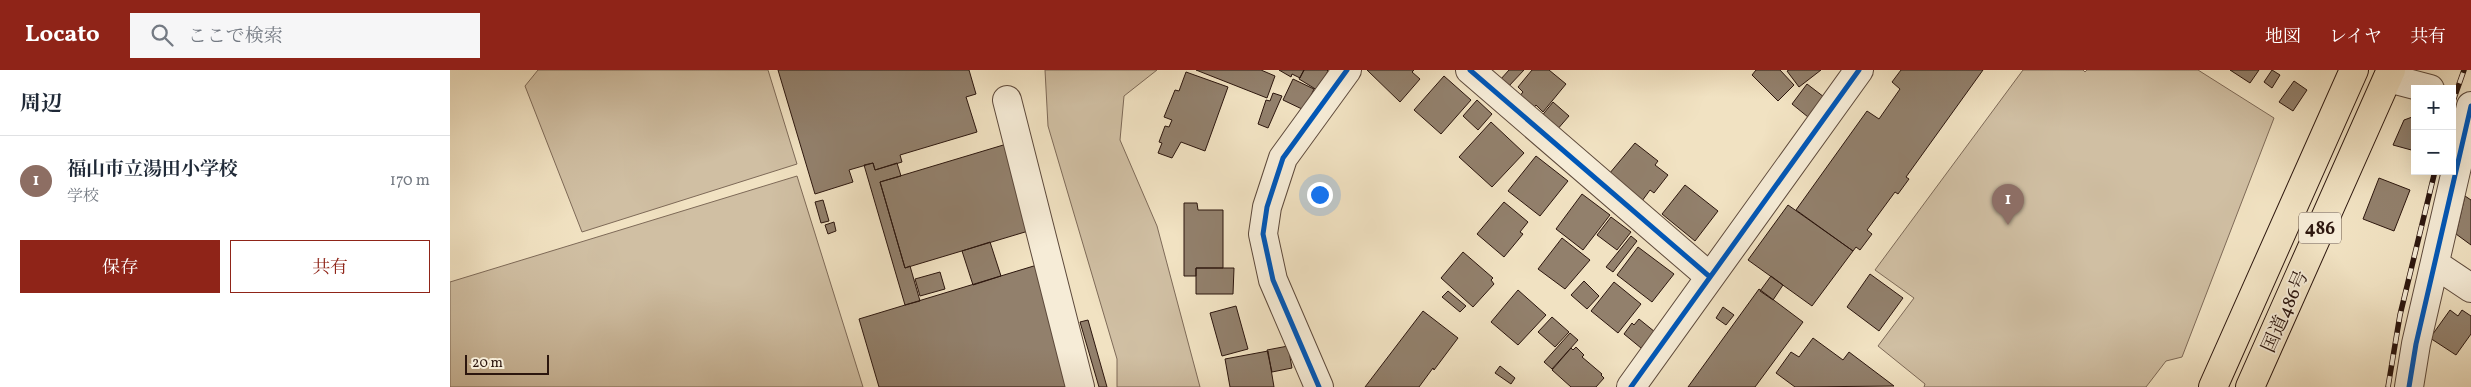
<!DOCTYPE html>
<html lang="ja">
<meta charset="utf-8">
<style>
:root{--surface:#fff;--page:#f6f6f7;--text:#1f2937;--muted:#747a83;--line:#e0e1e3;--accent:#8f2418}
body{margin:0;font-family:Vollkorn,"Noto Serif JP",serif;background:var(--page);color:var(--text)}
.controls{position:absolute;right:15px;top:15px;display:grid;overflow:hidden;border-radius:0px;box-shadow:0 5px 20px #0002}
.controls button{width:45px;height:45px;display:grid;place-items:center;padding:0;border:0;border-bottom:1px solid var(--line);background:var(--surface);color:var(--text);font:25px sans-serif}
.scale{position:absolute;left:15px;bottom:12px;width:84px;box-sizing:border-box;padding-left:5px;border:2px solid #2c160e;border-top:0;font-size:14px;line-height:18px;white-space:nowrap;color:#2c160e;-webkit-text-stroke:4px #f6ecd7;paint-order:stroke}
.you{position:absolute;left:869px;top:124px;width:18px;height:18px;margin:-12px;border:4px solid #fff;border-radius:50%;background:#1a73e8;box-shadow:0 0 0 8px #1a73e833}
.badge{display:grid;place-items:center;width:32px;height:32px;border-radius:50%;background:var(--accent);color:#fff;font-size:16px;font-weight:700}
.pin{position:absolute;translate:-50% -41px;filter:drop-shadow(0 1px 2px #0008)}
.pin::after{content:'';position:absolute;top:26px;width:18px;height:15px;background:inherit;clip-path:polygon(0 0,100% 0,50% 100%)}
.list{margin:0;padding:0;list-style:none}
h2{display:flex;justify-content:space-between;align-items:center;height:65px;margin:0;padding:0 20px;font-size:21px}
h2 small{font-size:16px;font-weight:400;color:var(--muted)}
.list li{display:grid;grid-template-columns:32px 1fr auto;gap:15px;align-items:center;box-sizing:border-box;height:90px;padding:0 20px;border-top:1px solid var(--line)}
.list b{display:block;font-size:19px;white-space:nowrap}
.list p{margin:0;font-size:16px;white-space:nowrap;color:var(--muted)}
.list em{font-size:16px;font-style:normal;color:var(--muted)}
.actions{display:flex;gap:10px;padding:15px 20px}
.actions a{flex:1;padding:11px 0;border:1px solid var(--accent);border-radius:0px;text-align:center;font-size:18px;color:var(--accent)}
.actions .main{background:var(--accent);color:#fff}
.icon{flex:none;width:28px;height:28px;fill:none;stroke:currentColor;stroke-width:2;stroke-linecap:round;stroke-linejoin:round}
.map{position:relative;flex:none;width:2021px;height:317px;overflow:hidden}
header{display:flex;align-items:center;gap:30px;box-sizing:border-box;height:70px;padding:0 25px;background:var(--accent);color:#fff}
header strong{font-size:24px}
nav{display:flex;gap:28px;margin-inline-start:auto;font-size:18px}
.search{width:350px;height:45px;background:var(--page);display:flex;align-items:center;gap:12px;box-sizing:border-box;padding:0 18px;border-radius:0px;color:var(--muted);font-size:19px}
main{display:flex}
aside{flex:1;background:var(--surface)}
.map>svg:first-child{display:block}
.green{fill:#d0bfa3;stroke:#7e6a58}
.building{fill:#92806c;stroke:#2c160e}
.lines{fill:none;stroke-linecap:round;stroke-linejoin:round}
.minor-casing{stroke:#5d493b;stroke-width:30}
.highway-casing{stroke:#2c160e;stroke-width:30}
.minor{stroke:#f6ecd7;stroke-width:28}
.highway{stroke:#f1e2c2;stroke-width:28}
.rail-casing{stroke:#2c160e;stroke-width:5.5}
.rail{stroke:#f6ecd7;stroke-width:4;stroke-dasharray:11;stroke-linecap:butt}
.cycleway-casing{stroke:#f6ecd7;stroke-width:8}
.cycleway{stroke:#0057b8;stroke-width:5}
.labels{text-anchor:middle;stroke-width:4;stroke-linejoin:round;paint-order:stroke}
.shield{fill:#f6ecd7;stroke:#69564a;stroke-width:1}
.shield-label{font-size:18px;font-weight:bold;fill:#2c160e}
.street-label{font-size:19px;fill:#2c160e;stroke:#f6ecd7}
</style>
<header>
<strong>Locato</strong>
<div class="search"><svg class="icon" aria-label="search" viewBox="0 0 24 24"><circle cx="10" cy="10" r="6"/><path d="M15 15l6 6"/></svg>ここで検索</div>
<nav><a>地図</a><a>レイヤ</a><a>共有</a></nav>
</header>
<main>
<aside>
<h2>周辺<small></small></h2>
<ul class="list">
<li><span class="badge" style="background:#8d6e63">1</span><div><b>福山市立湯田小学校</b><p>学校</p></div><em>170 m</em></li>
</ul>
<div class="actions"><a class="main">保存</a><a>共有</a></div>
</aside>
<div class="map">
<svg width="2021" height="317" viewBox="0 0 2021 317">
<rect width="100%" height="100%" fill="#f1e2c2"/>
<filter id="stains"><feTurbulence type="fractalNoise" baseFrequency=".004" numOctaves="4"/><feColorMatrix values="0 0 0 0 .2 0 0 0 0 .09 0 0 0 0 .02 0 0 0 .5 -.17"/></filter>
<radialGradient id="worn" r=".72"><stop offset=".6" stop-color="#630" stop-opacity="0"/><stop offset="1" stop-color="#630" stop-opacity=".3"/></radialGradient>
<path class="green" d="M88,0H318L347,94L132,162L75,16Z
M595,0H707L674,26L670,70L707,156L750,317H667V289L598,56Z
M1573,0H1633L1635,2L1637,0H1748L1824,48L1732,287L1716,291L1696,317H1474L1475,314L1428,276L1464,228L1425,200Z
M347,106L413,317H0V212Z"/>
<path class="building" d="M328,0H519L526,24L516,27L527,62L450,85L452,92L425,100L423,93L399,100L403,112L365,124Z
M746,0H811L825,6L817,28Z
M829,0H854L850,8L842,4L841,7Z
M854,0H877L878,1L867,20L849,9Z
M917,0H964L962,2L970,9L950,32Z
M1059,0H1074L1058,17L1050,10Z
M1082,0H1099L1116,14L1093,42L1086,35L1082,40L1068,28L1073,22L1068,17Z
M1306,0H1330L1344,15L1328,31L1302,5Z
M1339,0H1371L1349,17L1337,1Z
M1451,0H1533L1456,107L1459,109L1448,124L1445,122L1417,160L1422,164L1410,180L1406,177L1403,181L1346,140L1417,41L1429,49L1450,19L1442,12Z
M1780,0H1809L1800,13Z
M1822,0L1830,5L1822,18L1814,12Z
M736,2L778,17L755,81L731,72L722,88L708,83L712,73L709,72L715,56L719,57L722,50L714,47L725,20L729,21Z
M994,6L1021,30L991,64L964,40Z
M843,9L864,19L854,40L833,30Z
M1844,11L1857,20L1843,41L1829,32Z
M1357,14L1374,27L1358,47L1342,34Z
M823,23L832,26L818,58L808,54L816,30L820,31Z
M1027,30L1042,44L1028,60L1013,46Z
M1103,32L1119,46L1106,61L1090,48Z
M1965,46V81L1943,75L1954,50Z
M1041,52L1074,83L1042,117L1009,87Z
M560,73L585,159L455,198L430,112Z
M1185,73L1208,91L1205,95L1218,105L1204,123L1200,120L1192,131L1159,104Z
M1086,86L1118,111L1090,146L1058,121Z
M423,93L425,100L447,93L451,106L430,112L455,198L460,196L470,231L455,235L414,95Z
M1929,108L1960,120L1944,161L1913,149Z
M1235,115L1268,141L1245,171L1212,144Z
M1132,124L1160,145L1133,180L1106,159Z
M2015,126L2021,130V175L2006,164Z
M373,130L379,151L371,153L365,132Z
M1054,132L1078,152L1070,162L1073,164L1054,187L1027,164Z
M734,133H747L748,140H773V198H746V206H734Z
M1338,135L1403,181L1362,236L1298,190Z
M1161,147L1181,162L1167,180L1147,165Z
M384,152L386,161L378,164L375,155Z
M1181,166L1187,171L1163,202L1156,197Z
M1112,168L1140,190L1115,219L1088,199Z
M540,172L551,206L523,215L512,181Z
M1188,177L1224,204L1202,232L1167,205Z
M1013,182L1043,208L1041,210L1044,214L1023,237L991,208Z
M587,195L623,317H429L409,249Z
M746,198H784L783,224H746Z
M490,202L495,219L470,226L465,209Z
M1420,204L1453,228L1429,261L1397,237Z
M1321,206L1333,215L1323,230L1310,221Z
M1134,211L1149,226L1137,239L1121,225Z
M1164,212L1191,234L1168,263L1141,241Z
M1309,219L1353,252L1305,317H1238Z
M1068,220L1096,245L1068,275L1041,252Z
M998,221L1016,236L1010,242L992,227Z
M786,236L798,279L772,286L760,243Z
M1273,237L1284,245L1276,255L1266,248Z
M2000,240L2008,246L2012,240L2021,246V264L2006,285L1980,268Z
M973,241L1008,268L984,300L983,298L969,317H915Z
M1102,247L1119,262L1105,277L1088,262Z
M1189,249L1205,262L1191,278L1174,264L1182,253L1184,255Z
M638,250L657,317H649L630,252Z
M1120,263L1128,270L1102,299L1094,292Z
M1363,268L1393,290L1399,282L1444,316L1345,317L1326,303L1341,282L1349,287Z
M838,276L842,298L822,302L817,280Z
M1126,277L1134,285L1132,287L1152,304L1151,305L1154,308L1146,317H1121L1102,300L1121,278L1123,280Z
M818,281L824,317H780L775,289Z
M1050,296L1065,308L1061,314L1045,303Z"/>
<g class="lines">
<defs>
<path id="minor" d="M1020,0L1260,207
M1938,8L1980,19
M557,30L630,317
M1985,194L2021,218
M869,317L823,210L813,164L817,137L833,88L897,0
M1181,317L1409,0
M1959,317L1966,274L2021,36"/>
<path id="highway" d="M1763,317L1904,0
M1800,317L1941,0"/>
</defs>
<use href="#minor" class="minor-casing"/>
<use href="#highway" class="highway-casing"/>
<use href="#minor" class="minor"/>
<use href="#highway" class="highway"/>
<defs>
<path id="rail" d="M2002,34L2014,0
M1938,317L1950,245L1985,101"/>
</defs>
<use href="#rail" class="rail-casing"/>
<use href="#rail" class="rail"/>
<defs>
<path id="cycleway" d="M1020,0L1260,207
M869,317L823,210L813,164L817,137L833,88L897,0
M1181,317L1409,0
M1959,317L1966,274L2021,36"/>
</defs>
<use href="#cycleway" class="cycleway-casing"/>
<use href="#cycleway" class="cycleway"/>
</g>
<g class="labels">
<rect class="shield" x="1849" y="142.5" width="42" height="31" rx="4"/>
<g class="shield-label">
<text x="1870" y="164">486</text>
</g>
<g class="street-label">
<text transform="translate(1834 241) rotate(-66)" y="7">国道486号</text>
</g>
</g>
<rect width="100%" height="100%" filter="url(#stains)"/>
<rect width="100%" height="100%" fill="url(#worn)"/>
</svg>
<div class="controls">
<button>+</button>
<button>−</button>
</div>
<div class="scale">20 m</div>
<div class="you"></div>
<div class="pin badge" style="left:1558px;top:155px;background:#8d6e63">1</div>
</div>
</main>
